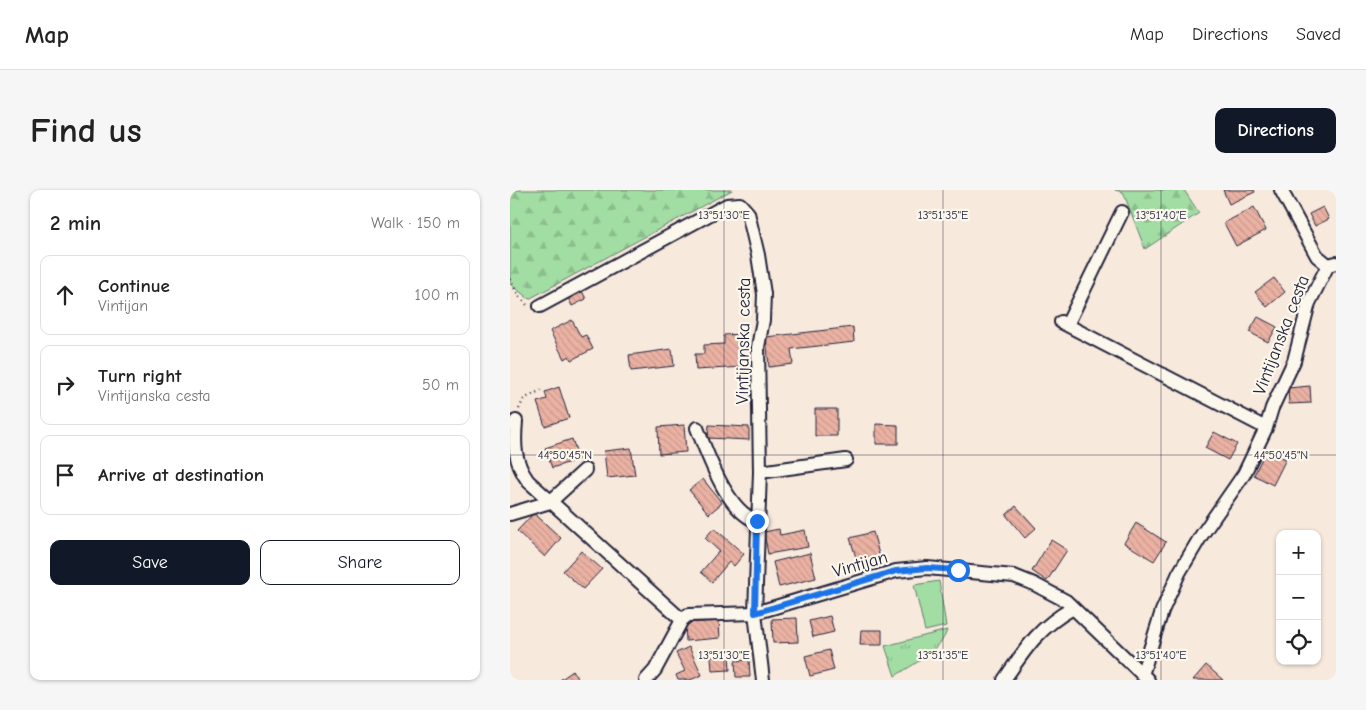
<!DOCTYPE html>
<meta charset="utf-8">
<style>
:root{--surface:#fff;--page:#f6f6f6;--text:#222;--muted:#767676;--line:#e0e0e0;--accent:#111827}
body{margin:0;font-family:"Comic Neue",sans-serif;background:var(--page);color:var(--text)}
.controls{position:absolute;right:15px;bottom:15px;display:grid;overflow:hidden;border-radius:10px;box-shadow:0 1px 4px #0004}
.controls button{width:45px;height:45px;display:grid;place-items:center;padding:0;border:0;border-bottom:1px solid var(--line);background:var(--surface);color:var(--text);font:25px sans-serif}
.stop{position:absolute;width:15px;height:15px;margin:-11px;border:4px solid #1a73e8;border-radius:50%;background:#fff}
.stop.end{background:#1a73e8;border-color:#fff;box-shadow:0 1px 5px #0008}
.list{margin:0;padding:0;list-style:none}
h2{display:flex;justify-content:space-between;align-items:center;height:65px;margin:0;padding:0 20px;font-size:21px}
h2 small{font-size:16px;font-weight:400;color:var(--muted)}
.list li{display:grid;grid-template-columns:32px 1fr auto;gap:15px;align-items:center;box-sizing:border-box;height:80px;margin:0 10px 10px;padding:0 10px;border:1px solid var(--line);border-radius:10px}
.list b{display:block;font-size:19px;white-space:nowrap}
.list p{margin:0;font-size:16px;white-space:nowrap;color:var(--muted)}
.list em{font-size:16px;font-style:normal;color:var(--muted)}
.actions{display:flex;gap:10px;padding:15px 20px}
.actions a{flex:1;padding:11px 0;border:1px solid var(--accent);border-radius:10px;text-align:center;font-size:18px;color:var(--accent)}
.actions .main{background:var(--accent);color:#fff}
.icon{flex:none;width:28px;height:28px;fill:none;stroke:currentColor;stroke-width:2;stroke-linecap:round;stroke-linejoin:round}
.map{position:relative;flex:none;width:826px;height:490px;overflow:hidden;border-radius:10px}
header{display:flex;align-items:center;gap:30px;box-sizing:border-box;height:70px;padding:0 25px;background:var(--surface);border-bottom:1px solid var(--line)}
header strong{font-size:24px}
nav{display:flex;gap:28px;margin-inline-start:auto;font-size:18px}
.intro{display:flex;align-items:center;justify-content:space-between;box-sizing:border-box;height:120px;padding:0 30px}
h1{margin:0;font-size:35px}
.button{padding:12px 22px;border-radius:10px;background:var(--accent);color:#fff;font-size:18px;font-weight:700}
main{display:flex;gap:30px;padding:0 30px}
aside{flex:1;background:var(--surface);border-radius:10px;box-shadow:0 1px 4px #0004}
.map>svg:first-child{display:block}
.grass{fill:#a2dda3;stroke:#62806f}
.forest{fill:url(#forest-firs);stroke:#62806f}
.park{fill:url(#park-tufts);stroke:#62806f}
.building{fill:url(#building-back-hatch);stroke:#22223b}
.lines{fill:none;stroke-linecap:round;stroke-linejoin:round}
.minor-casing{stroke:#22223b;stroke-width:16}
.path{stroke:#22223b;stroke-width:2.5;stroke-dasharray:1 4;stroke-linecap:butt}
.minor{stroke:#fbf7ec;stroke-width:12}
.route{stroke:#1a73e8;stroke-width:6}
.ticks{fill:none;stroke:#22223b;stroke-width:1;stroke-opacity:0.45}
.labels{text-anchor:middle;stroke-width:4.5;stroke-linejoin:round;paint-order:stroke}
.street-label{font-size:18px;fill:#22223b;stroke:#fbf7ec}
.ticks-label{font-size:12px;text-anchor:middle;fill:#22223b;stroke:#fbf7ec;stroke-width:4.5;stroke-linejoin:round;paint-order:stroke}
</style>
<header>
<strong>Map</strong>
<nav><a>Map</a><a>Directions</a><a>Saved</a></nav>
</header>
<div class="intro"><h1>Find us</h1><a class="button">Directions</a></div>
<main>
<aside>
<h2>2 min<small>Walk · 150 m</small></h2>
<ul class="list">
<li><svg class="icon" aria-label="ahead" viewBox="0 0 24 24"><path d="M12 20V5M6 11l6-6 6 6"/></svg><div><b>Continue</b><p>Vintijan</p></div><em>100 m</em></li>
<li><svg class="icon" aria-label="right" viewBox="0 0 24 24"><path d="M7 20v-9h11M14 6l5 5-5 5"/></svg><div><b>Turn right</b><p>Vintijanska cesta</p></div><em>50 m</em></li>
<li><svg class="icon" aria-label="arrive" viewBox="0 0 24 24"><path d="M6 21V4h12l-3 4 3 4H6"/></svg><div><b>Arrive at destination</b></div></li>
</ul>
<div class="actions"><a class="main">Save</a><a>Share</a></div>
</aside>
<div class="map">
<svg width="826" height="490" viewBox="0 0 826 490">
<defs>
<pattern id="forest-firs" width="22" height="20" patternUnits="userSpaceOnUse" patternTransform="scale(1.25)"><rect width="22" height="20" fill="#a2dda3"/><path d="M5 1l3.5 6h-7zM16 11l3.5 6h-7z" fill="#8bbd8d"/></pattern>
<pattern id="park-tufts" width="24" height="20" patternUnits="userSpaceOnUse" patternTransform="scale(1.25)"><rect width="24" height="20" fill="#a2dda3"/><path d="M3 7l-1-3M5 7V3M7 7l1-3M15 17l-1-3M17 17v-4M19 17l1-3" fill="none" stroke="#8bbd8d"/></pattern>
<pattern id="building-back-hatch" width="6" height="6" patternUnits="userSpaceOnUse" patternTransform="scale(1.25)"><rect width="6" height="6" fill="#ebb2a3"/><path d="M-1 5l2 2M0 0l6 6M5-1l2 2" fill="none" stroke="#c9998d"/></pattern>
</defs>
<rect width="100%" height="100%" fill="#f8e9dd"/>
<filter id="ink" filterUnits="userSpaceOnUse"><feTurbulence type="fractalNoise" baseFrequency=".02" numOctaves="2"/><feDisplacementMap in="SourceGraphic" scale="10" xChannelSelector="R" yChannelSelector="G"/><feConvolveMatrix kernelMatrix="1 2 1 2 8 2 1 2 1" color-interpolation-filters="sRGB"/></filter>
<g filter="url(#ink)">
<path class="grass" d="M429,391L436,436L415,441L404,395Z"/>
<path class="forest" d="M0,0H222L19,109L0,94Z
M605,0H674L689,23L635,59L613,2Z"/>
<path class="park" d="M437,440C431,461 402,475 385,486L375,456Z"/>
<path class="building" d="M713,0H744L745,2L719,14Z
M744,17L756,40L726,56L714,33Z
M813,17L819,29L805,36L799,24Z
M764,88L775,102L757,117L745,102Z
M72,101L76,109L62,116L58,108Z
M748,127L767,137L758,152L739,142Z
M62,130L71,147L76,145L83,159L61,170L59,166L54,169L40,141Z
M343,137L344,152L281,159L283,174L259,177L256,147Z
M231,144L233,177L186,180L185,164H194V155L214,154V145Z
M162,159L164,176L121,181L119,165Z
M800,196L801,213L779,214L778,198Z
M49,197L59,228L35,236L27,212L37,209L35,202Z
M305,219H327V246H305Z
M366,234L388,235V254H366Z
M174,235L176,262L149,264L148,237Z
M199,235L239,237V250L198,248Z
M704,242L727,254L718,270L695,258Z
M62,249L69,269L42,278L35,258Z
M121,258L125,285L97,288L94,261Z
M756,260L776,269L763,295L744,285Z
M193,289L212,313L199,324L179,300Z
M506,316L526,338L515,348L496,325Z
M24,323L51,348L35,367L7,341Z
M626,333L656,352L644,371L614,353Z
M204,338L234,364L224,376L219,372L202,392L191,382L209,361L195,348Z
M269,339L270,345L295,340L298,357L258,364L254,342Z
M363,342L370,368L348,374L340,348Z
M541,350L557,360L537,391L522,381Z
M71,361L92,379L73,399L53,381Z
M300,363L306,388L269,397L263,372Z
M320,426L324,442L303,447L299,431Z
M287,428L288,452L263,453L262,429Z
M209,431L210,448L176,451L175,433Z
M351,440H372V455H350Z
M179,457L192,485L180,490H168L166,485L175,481L166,463Z
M319,460L324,480L300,486L295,466Z
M219,465L220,480L202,481L201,467Z
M239,470L240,487H226L225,471Z
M696,475L713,490H683Z
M63,481L69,490H50Z"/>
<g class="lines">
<defs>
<path id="minor" d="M771,0L807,66L818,75L826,73
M30,116L217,15L230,14L238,23L248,65L254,104L253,130L248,157L250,282L245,423L253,490
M551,132L756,238
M557,135L612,22
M6,231C4,254 4,272 18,291L172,430
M187,238C198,265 217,322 247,331
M250,282L336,270
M0,324L40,312L75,280
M632,485L652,421L669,383L691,346L734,284L756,238L762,218L784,171L799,113L818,75
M136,490L145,480L172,430L178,425L245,423L386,381L417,378L504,386L524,394L556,411L638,490
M494,490C516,458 528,438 563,418"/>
</defs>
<use href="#minor" class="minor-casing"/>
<path class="path" d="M0,89L8,105L17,115
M9,219L14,209L31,200"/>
<use href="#minor" class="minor"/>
</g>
</g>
<g class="lines" filter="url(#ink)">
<path class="route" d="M247,331L245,423L386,381L417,378L448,380"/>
</g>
<path class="ticks" d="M214,0V490M433,0V490M651,0V490M0,265H826"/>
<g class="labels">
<g class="street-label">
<text transform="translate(771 145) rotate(-69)" y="6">Vintijanska cesta</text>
<text transform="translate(233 151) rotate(-89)" y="6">Vintijanska cesta</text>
<text transform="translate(350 374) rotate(-16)" y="6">Vintijan</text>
</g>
</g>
<g class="ticks-label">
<text x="214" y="29">13°51'30"E</text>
<text x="433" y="29">13°51'35"E</text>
<text x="651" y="29">13°51'40"E</text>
<text x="55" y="269">44°50'45"N</text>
<text x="771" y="269">44°50'45"N</text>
<text x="214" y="469">13°51'30"E</text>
<text x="433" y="469">13°51'35"E</text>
<text x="651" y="469">13°51'40"E</text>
</g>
</svg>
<div class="controls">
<button>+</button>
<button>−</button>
<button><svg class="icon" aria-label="locate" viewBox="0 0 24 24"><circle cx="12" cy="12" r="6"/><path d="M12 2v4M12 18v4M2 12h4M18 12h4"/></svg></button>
</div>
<div class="stop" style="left:448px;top:380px"></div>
<div class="stop end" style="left:247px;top:331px"></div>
</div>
</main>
